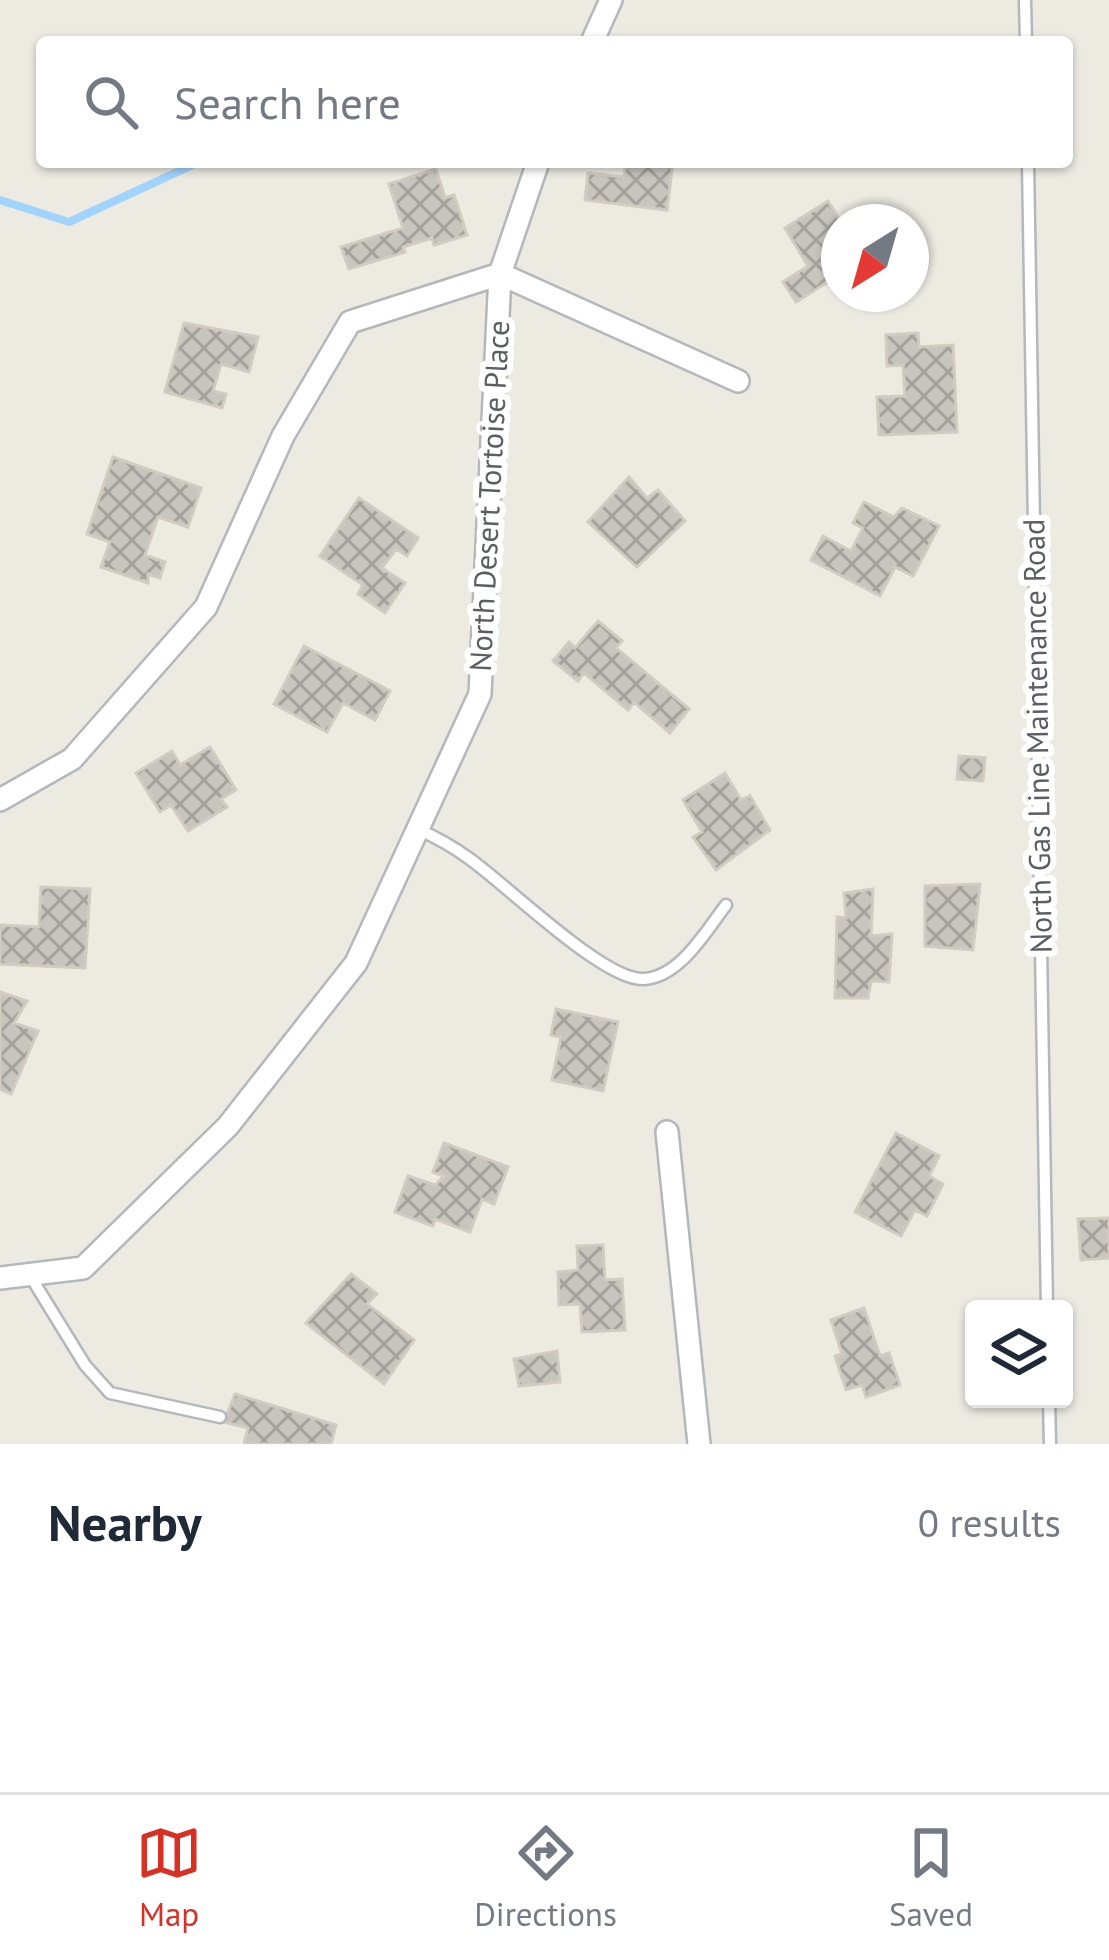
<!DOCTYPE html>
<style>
:root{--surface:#fff;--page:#f2f2f3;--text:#1f2937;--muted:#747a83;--line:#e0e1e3;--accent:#d93025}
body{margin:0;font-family:"PT Sans",sans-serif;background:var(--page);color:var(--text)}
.controls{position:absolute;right:36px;bottom:36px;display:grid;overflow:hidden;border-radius:12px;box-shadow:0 3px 9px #0004}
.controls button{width:108px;height:108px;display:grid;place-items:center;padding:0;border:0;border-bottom:3px solid var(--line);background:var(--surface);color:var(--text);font:60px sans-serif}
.compass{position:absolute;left:821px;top:204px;width:108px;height:108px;border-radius:50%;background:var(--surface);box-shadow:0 3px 9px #0004;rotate:217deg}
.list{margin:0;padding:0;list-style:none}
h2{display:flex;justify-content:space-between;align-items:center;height:156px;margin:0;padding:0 48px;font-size:51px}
h2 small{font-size:39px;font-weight:400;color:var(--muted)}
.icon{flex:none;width:66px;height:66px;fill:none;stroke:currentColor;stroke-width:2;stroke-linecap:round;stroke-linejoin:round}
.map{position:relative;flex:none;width:1109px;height:1444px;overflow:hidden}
.search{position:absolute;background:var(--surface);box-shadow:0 3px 9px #0004;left:36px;right:36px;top:36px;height:132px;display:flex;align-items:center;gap:30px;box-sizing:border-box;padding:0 42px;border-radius:12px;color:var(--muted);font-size:45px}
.sheet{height:348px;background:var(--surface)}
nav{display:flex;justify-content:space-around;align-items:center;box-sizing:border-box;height:168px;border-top:3px solid var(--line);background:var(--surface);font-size:33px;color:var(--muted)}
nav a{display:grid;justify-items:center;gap:6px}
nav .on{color:var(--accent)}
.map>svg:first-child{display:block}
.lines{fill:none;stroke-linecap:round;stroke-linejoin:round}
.stream{stroke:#a1d4fc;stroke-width:8}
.building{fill:url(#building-cross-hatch);stroke:#d1cbc0;stroke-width:3}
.lane-casing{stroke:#b4b7bb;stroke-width:15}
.street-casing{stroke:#b4b7bb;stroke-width:26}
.lane{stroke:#fff;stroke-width:10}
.street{stroke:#fff;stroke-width:21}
.labels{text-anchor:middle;stroke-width:12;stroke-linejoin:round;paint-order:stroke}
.street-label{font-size:30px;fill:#5a5d62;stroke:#fff}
</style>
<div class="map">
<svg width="1109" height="1444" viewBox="0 0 1109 1444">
<defs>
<pattern id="building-cross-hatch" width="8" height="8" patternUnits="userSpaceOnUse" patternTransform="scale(3)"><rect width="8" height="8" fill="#c8c4be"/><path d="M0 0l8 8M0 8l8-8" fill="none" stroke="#a5a29e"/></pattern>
</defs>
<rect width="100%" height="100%" fill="#eceae1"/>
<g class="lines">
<path class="stream" d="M0,200L69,222L199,162"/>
</g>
<path class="building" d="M626,162H673L667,210L585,200L588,173L624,177Z
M436,169L445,198L454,195L467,235L434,245L432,238L403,247L405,252L349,269L341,247L403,228L389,184Z
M828,201L841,222L839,275L796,302L783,282L808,266L785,228Z
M184,323L258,337L249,372L221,364L213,391L226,394L222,408L165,392Z
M918,333L919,347L953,345L957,432L879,435L877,397L905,396L903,365L887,366L886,335Z
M113,457L201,488L188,527L158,517L145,555L165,562L160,578L148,574V583L101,567L110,542L87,534Z
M629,477L647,498L658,490L685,521L637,567L588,522Z
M359,498L418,538L407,556L396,549L382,568L405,583L385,613L358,594L363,585L320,556Z
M864,502L894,517L902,508L939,526L913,576L895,567L880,596L811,560L823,536L851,551L863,528L853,523Z
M598,621L622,641L616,648L689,709L670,733L634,702L628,710L584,673L578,681L553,661L569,642L575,648Z
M304,646L390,691L375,720L343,703L327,732L274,704Z
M210,747L236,790L221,799L227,807L188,831L171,805L160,812L136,773L172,751L180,765Z
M959,756L985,758L983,781L957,779Z
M725,773L741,800L750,796L770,830L716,870L693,837L702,832L683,800Z
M980,884L973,950L925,946V886Z
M41,887L90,889L85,968L0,964V925L39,927Z
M873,889L871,936L892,934L889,982L871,981L868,998H835L837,917L846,918L844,893Z
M0,992L27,1001L14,1023L38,1031L11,1094L0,1089Z
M556,1009L618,1022L603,1091L552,1080L561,1037L551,1035Z
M896,1133L939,1156L929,1176L943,1184L927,1216L915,1210L901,1236L855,1212Z
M444,1143L508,1167L494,1204L482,1199L470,1232L435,1219L433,1226L395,1212L408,1176L435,1185L444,1176L433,1172Z
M1109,1218V1258L1081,1260L1078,1219Z
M603,1245L605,1280L622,1279L625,1330L582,1332L580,1304L559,1305L558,1272L578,1270L577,1246Z
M351,1274L377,1294L367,1304L414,1340L384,1384L306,1323Z
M864,1308L880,1356L889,1353L900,1385L866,1397L862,1385L846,1390L835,1356L842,1354L831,1320Z
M557,1351L560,1382L519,1386L514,1359Z
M235,1394L336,1425L331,1444H244L248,1428L224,1422Z"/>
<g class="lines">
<defs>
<path id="lane" d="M1025,0L1026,42
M1028,162L1047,1309
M418,829C435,837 452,846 467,857C504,882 604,982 644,979C680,977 706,931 726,905
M29,1274L85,1365L110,1393L220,1417
M1049,1399L1050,1444"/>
<path id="street" d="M592,42L611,0
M0,800L72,759L206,607L283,436L350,322L500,274L738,381
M667,1132L699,1444
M0,1278L83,1268L228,1126L356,963L480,694L500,274L538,162"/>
</defs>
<use href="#lane" class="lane-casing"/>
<use href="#street" class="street-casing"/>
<use href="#lane" class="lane"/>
<use href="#street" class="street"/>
</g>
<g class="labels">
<g class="street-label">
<text transform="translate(490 496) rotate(-87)" y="10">North Desert Tortoise Place</text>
<text transform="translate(1038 736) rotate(-91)" y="10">North Gas Line Maintenance Road</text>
</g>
</g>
</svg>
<div class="controls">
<button><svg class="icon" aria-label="layers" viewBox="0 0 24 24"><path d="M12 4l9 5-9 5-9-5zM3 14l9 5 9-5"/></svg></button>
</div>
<svg class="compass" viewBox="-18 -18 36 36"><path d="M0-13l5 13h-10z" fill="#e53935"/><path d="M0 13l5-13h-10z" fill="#747a83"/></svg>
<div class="search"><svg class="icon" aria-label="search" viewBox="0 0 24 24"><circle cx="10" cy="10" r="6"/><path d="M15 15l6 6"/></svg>Search here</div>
</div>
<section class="sheet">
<h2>Nearby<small>0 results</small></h2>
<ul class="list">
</ul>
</section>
<nav>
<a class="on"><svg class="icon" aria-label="map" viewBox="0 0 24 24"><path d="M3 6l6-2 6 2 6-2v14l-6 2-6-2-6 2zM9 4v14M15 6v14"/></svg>Map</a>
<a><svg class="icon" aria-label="directions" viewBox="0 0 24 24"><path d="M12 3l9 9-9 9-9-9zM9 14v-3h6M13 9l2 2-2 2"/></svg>Directions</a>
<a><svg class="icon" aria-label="saved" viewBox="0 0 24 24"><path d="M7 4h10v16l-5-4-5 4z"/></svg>Saved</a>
</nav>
